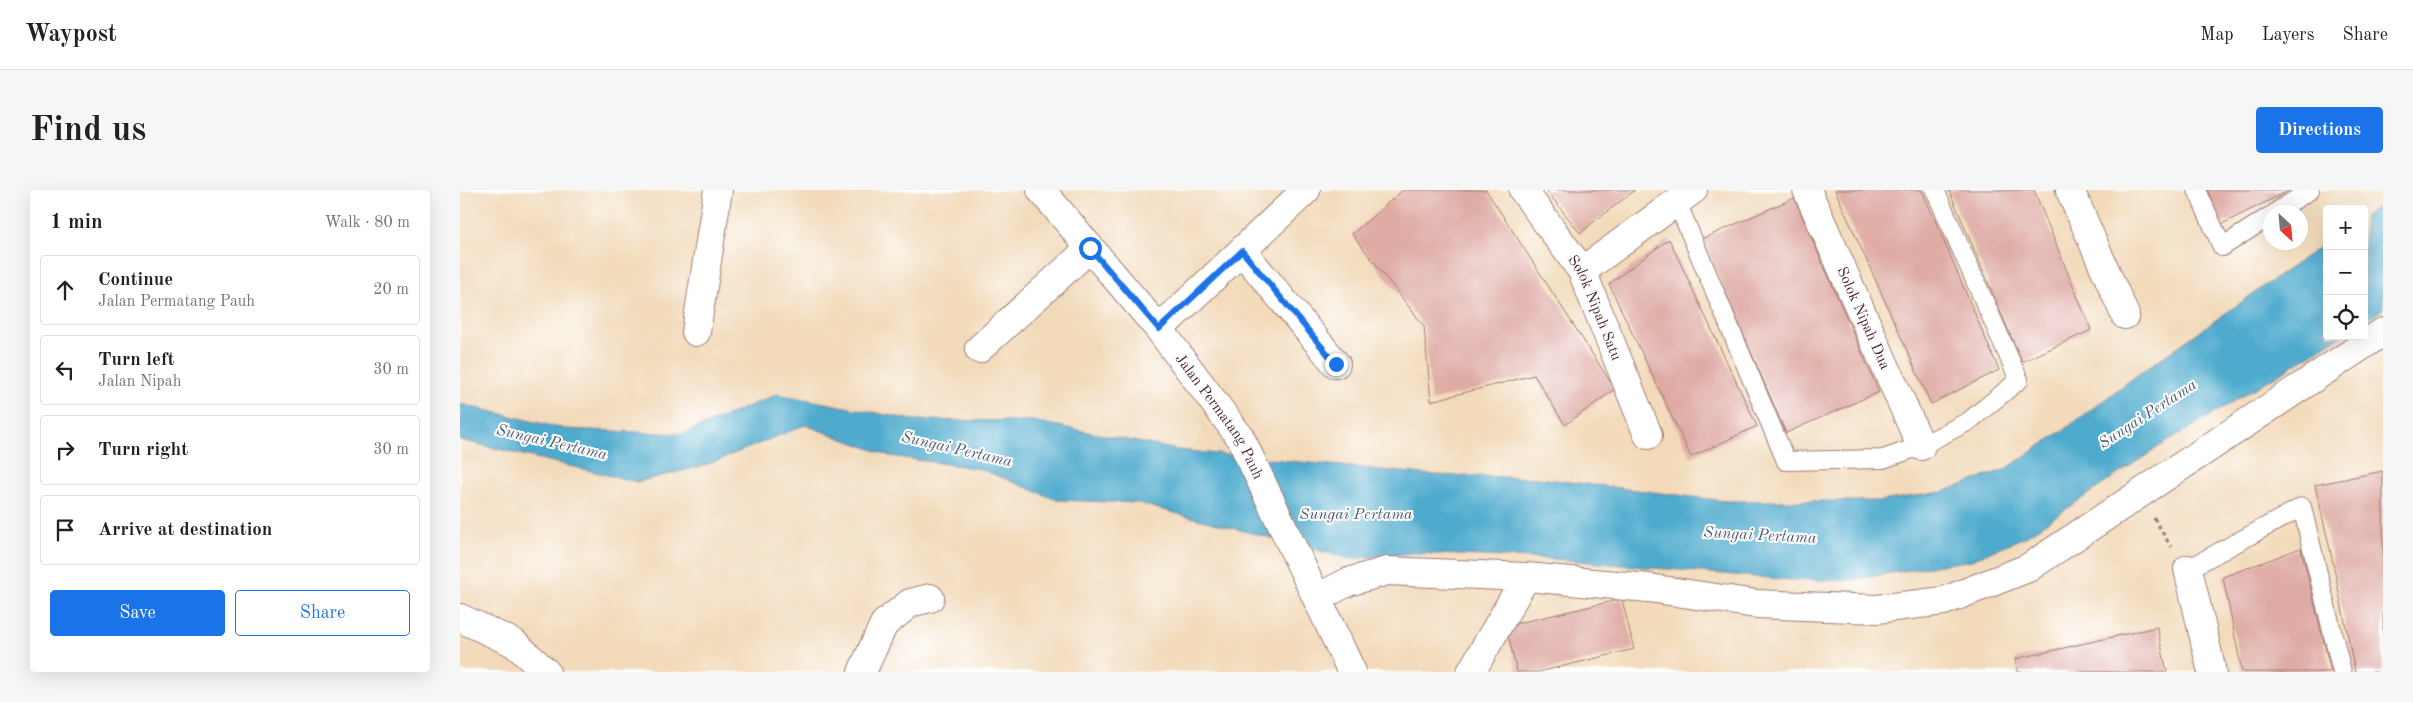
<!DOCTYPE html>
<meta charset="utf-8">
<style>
:root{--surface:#fff;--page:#f6f6f6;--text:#202124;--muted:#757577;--line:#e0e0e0;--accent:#1a73e8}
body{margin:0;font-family:"Old Standard TT",serif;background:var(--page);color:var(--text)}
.controls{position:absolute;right:15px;top:15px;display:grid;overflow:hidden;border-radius:5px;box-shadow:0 5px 20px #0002}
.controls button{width:45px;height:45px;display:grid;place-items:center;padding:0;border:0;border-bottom:1px solid var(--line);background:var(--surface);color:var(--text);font:25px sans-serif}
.compass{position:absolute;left:1803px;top:15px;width:45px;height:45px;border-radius:50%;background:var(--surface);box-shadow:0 5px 20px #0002;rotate:154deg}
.stop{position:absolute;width:15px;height:15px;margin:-11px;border:4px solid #1a73e8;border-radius:50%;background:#fff}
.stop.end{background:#1a73e8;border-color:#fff;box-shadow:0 1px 5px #0008}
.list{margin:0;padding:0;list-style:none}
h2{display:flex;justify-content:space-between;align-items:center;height:65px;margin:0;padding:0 20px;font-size:21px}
h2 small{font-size:16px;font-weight:400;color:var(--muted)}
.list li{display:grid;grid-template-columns:32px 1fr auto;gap:15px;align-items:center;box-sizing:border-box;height:70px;margin:0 10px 10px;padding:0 10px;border:1px solid var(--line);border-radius:5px}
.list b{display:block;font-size:19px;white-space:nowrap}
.list p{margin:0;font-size:16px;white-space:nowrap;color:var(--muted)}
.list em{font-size:16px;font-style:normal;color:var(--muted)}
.actions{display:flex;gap:10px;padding:15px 20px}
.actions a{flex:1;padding:11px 0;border:1px solid var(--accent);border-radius:5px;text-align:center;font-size:18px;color:var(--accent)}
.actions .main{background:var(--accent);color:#fff}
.icon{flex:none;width:28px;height:28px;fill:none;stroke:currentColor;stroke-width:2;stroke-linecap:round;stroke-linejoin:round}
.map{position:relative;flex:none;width:1923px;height:482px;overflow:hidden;border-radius:5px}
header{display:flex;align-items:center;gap:30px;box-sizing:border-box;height:70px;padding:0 25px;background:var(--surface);border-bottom:1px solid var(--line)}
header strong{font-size:24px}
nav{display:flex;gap:28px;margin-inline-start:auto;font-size:18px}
.intro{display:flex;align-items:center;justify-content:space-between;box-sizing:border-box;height:120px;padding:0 30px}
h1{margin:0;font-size:35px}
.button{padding:12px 22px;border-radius:5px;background:var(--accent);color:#fff;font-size:18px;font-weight:700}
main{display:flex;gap:30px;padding:0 30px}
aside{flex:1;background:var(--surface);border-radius:5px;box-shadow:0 5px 20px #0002}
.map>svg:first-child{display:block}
.water{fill:#50abce;stroke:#4d657c}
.building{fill:#dfaba5}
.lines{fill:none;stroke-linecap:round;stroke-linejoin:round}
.service-casing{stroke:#9e7c72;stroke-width:20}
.minor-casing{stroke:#9e7c72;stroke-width:30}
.tertiary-casing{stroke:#9e7c72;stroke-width:30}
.primary-casing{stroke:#9e7c72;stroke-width:30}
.path{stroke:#9e7c72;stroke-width:3;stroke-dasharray:4 4;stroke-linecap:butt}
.service{stroke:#fff;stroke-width:18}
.minor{stroke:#fff;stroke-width:28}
.tertiary{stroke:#fff;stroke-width:28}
.primary{stroke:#fff;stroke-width:28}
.route{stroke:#1a73e8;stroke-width:6}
.labels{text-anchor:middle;stroke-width:4;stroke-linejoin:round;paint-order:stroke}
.street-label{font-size:15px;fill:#4a1f2b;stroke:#fff}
.water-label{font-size:16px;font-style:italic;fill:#4d5e74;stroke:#fff}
</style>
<header>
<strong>Waypost</strong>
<nav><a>Map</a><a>Layers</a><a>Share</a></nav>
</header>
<div class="intro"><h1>Find us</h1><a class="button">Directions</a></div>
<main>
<aside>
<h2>1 min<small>Walk · 80 m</small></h2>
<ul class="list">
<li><svg class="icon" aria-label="ahead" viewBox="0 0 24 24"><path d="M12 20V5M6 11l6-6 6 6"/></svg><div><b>Continue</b><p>Jalan Permatang Pauh</p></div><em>20 m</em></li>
<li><svg class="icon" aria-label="left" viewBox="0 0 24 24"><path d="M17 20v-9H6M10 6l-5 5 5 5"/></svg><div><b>Turn left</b><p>Jalan Nipah</p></div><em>30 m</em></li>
<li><svg class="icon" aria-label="right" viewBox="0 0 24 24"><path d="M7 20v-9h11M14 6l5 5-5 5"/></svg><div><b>Turn right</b></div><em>30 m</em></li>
<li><svg class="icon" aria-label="arrive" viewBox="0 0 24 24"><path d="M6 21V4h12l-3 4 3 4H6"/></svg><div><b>Arrive at destination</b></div></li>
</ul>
<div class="actions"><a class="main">Save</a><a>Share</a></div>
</aside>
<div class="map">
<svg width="1923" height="482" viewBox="0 0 1923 482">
<rect width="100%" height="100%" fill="#fff"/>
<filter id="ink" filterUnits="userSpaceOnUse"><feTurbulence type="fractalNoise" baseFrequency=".02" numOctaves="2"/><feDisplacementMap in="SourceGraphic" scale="10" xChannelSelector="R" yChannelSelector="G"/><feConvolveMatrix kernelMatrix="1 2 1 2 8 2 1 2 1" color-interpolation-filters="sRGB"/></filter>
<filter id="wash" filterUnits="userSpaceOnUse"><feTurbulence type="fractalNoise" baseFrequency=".0096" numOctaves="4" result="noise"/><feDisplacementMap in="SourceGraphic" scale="20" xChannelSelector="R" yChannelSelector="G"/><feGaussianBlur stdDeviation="1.12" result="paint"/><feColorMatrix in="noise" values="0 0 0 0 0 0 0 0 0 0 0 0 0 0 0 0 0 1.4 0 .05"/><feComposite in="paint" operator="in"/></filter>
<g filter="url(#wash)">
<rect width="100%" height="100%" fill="#f2daba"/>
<path class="water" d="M1923,13V119L1904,132V26Z
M1867,52V146H1881L1697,258L1566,346L1512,370L1389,390H1331L1094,369L953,363L891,369L677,313L597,310L521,279L430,266L345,235L246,275L177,292L0,250V214L105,239L223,244L318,204L453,230L573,231L718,260L973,285L1078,288L1266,311H1421L1482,302L1546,279L1608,237L1676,186Z"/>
<g id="blocks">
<path class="building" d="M943,0H1026L1155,199L1105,235L1074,185L971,211L964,136L892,44Z
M1086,0H1175L1120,43Z
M1375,0H1462L1539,180L1471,214Z
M1489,0H1574L1631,140L1562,172Z
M1741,0H1830L1758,36Z
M1334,8L1419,202L1326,243L1242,49Z
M1209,49L1297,236L1231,267L1149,94Z
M1923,281V482H1895L1872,368L1855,295Z
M1841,358L1871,482H1782L1763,387Z
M1162,409L1174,459L1079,482H1057L1046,436Z
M1697,437L1707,482H1558L1555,469Z"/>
</g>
</g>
<g filter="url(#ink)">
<use href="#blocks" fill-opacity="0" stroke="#9e7c72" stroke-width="1"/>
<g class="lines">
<defs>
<path id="service" d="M1737,0L1762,57L1810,26
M1217,12L1326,271L1423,269L1461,256L1509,231L1559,190L1475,0
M1816,22L1850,0
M1728,379L1842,317L1882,482"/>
<g id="minor">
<path id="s1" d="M1063,0L1122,81L1188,245"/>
<path id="s2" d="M1347,0L1461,256"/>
<path d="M1610,0L1665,125"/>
<path d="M782,61L876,174"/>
<path d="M1122,81L1233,0"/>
<path d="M699,139L846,0"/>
<path d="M236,142L258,0"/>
<path d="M519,159L630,58"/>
<path d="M1728,379L1752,482"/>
<path d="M0,428L54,453L86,482"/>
<path d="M402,482L424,434L450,413L470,408"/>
</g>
<path id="tertiary" d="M857,408L888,392L927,381L1066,387L1189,398L1296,414L1417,419L1484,411L1568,378L1923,142
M1011,482L1066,387"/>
<g id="primary">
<path id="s3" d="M581,0L699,139L780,247L892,482"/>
</g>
</defs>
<use href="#service" class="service-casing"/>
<use href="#minor" class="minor-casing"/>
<use href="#tertiary" class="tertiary-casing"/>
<use href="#primary" class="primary-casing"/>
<path class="path" d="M1694,328L1711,357"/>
<use href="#service" class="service"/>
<use href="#minor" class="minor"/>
<use href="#tertiary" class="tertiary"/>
<use href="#primary" class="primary"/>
</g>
</g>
<g class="lines" filter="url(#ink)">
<path class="route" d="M630,58L699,139L782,61L876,174"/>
</g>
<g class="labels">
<g class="street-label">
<text dy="5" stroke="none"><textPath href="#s1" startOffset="139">Solok Nipah Satu</textPath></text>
<text dy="5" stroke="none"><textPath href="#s2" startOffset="140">Solok Nipah Dua</textPath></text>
<text dy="5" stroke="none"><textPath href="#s3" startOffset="289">Jalan Permatang Pauh</textPath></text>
</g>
<g class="water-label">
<text transform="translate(1687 223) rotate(-33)" y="6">Sungai Pertama</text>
<text transform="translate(92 251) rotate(13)" y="6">Sungai Pertama</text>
<text transform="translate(497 258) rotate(13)" y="6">Sungai Pertama</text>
<text x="896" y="329">Sungai Pertama</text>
<text transform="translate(1300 344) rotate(3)" y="6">Sungai Pertama</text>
</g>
</g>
</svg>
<div class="controls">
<button>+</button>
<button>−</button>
<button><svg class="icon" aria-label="locate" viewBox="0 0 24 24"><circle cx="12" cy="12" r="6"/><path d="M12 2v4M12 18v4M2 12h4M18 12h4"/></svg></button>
</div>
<svg class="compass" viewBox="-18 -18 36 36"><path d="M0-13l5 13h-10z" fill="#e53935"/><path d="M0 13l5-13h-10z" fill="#757577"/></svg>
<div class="stop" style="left:630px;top:58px"></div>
<div class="stop end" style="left:876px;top:174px"></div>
</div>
</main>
